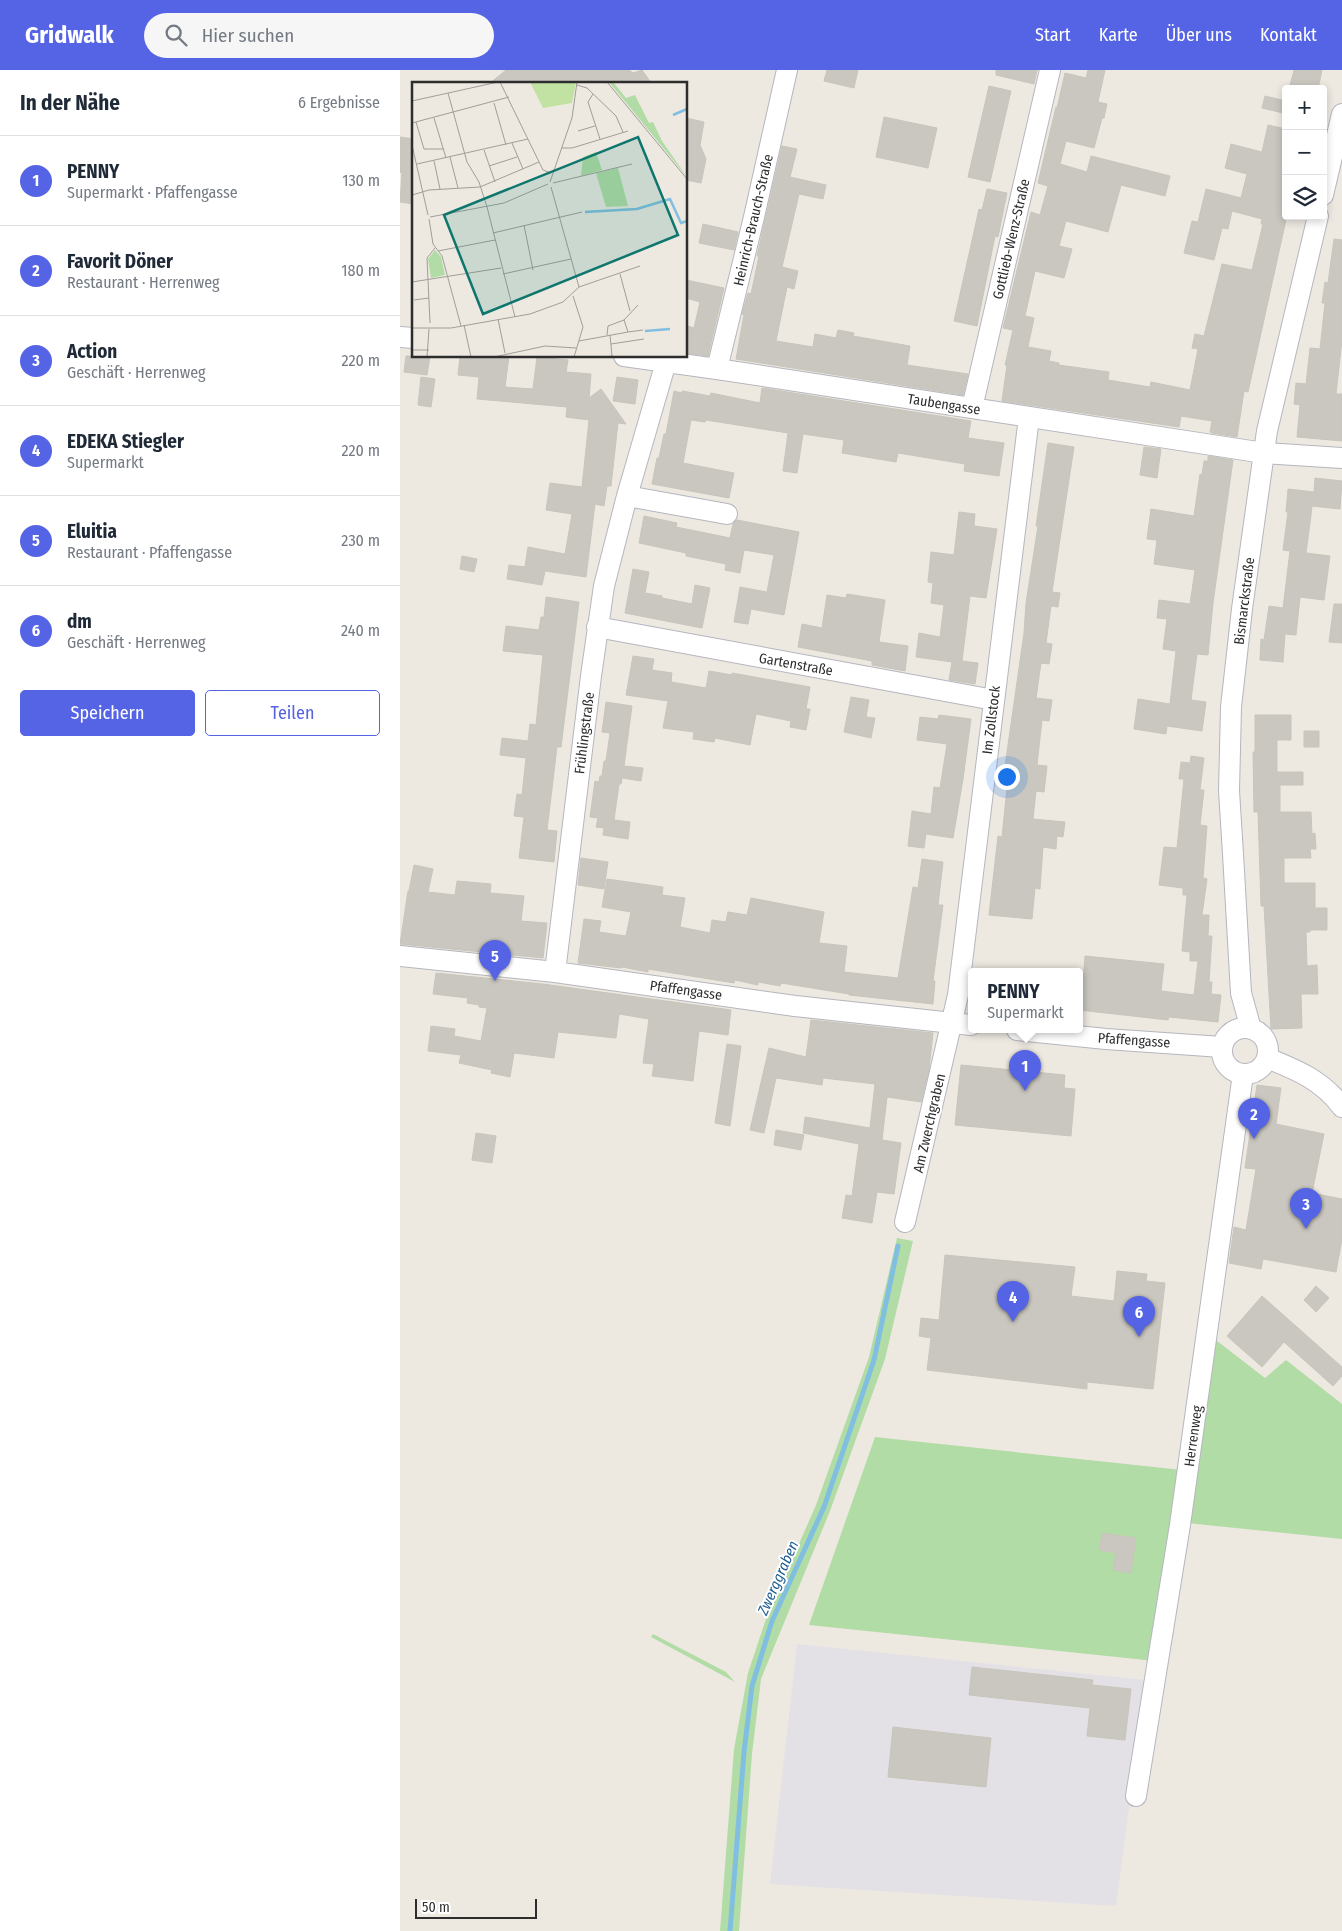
<!DOCTYPE html>
<html lang="de">
<meta charset="utf-8">
<style>
:root{--surface:#fff;--page:#f6f6f7;--text:#1f2937;--muted:#747a83;--line:#e0e1e3;--accent:#5563e5}
body{margin:0;font-family:"Fira Sans Condensed",sans-serif;background:var(--page);color:var(--text)}
.controls{position:absolute;right:15px;top:15px;display:grid;overflow:hidden;border-radius:5px;box-shadow:0 2px 8px #0003}
.controls button{width:45px;height:45px;display:grid;place-items:center;padding:0;border:0;border-bottom:1px solid var(--line);background:var(--surface);color:var(--text);font:25px sans-serif}
.scale{position:absolute;left:15px;bottom:12px;width:122px;box-sizing:border-box;padding-left:5px;border:2px solid #2d2d2d;border-top:0;font-size:14px;line-height:18px;white-space:nowrap;color:#2d2d2d;-webkit-text-stroke:4px #fff;paint-order:stroke}
.you{position:absolute;left:606px;top:706px;width:18px;height:18px;margin:-12px;border:4px solid #fff;border-radius:50%;background:#1a73e8;box-shadow:0 0 0 8px #1a73e833}
.badge{display:grid;place-items:center;width:32px;height:32px;border-radius:50%;background:var(--accent);color:#fff;font-size:16px;font-weight:700}
.pin{position:absolute;translate:-50% -41px;filter:drop-shadow(0 1px 2px #0008)}
.pin::after{content:'';position:absolute;top:26px;width:18px;height:15px;background:inherit;clip-path:polygon(0 0,100% 0,50% 100%)}
.popup{position:absolute;left:568px;top:898px;width:115px;height:65px;box-sizing:border-box;display:grid;place-content:center;border-radius:5px;background:var(--surface);filter:drop-shadow(0 1px 4px #0005);font-size:16px;white-space:nowrap;color:var(--muted)}
.popup b{font-size:19px;color:var(--text)}
.popup::after{content:'';position:absolute;left:50%;top:100%;margin-left:-10px;border:10px solid transparent;border-top-color:var(--surface)}
.list{margin:0;padding:0;list-style:none}
h2{display:flex;justify-content:space-between;align-items:center;height:65px;margin:0;padding:0 20px;font-size:21px}
h2 small{font-size:16px;font-weight:400;color:var(--muted)}
.list li{display:grid;grid-template-columns:32px 1fr auto;gap:15px;align-items:center;box-sizing:border-box;height:90px;padding:0 20px;border-top:1px solid var(--line)}
.list b{display:block;font-size:19px;white-space:nowrap}
.list p{margin:0;font-size:16px;white-space:nowrap;color:var(--muted)}
.list em{font-size:16px;font-style:normal;color:var(--muted)}
.actions{display:flex;gap:10px;padding:15px 20px}
.actions a{flex:1;padding:11px 0;border:1px solid var(--accent);border-radius:5px;text-align:center;font-size:18px;color:var(--accent)}
.actions .main{background:var(--accent);color:#fff}
.icon{flex:none;width:28px;height:28px;fill:none;stroke:currentColor;stroke-width:2;stroke-linecap:round;stroke-linejoin:round}
.map{position:relative;flex:none;width:942px;height:1861px;overflow:hidden}
header{display:flex;align-items:center;gap:30px;box-sizing:border-box;height:70px;padding:0 25px;background:var(--accent);color:#fff}
header strong{font-size:24px}
nav{display:flex;gap:28px;margin-inline-start:auto;font-size:18px}
.search{width:350px;height:45px;background:var(--page);display:flex;align-items:center;gap:12px;box-sizing:border-box;padding:0 18px;border-radius:28px;color:var(--muted);font-size:19px}
main{display:flex}
aside{flex:1;background:var(--surface)}
.map>svg:first-child{display:block}
.industrial{fill:#e3e1e6}
.green{fill:#b2dca5}
.lines{fill:none;stroke-linecap:round;stroke-linejoin:round}
.stream{stroke:#81bfe1;stroke-width:5}
.building{fill:#c9c7bf;stroke:#c8c5bb}
.minor-casing{stroke:#b5b6bf;stroke-width:22}
.minor{stroke:#fff;stroke-width:20}
.labels{text-anchor:middle;stroke-width:4;stroke-linejoin:round;paint-order:stroke}
.street-label{font-size:14px;fill:#2d2d2d;stroke:#fff}
.water-label{font-size:15px;font-style:italic;fill:#1e5e90;stroke:#fff}
.inset-river{fill:none;stroke:#81bfe1;stroke-width:2.5}
.inset-road{fill:none;stroke:#a09e99;stroke-width:1}
.view{fill:#0f766e;fill-opacity:0.15;stroke:#0f766e;stroke-width:2.5}
.inset-edge{fill:none;stroke:#2d2d2d;stroke-width:2.5}
</style>
<header>
<strong>Gridwalk</strong>
<div class="search"><svg class="icon" aria-label="search" viewBox="0 0 24 24"><circle cx="10" cy="10" r="6"/><path d="M15 15l6 6"/></svg>Hier suchen</div>
<nav><a>Start</a><a>Karte</a><a>Über uns</a><a>Kontakt</a></nav>
</header>
<main>
<aside>
<h2>In der Nähe<small>6 Ergebnisse</small></h2>
<ul class="list">
<li><span class="badge">1</span><div><b>PENNY</b><p>Supermarkt · Pfaffengasse</p></div><em>130 m</em></li>
<li><span class="badge">2</span><div><b>Favorit Döner</b><p>Restaurant · Herrenweg</p></div><em>180 m</em></li>
<li><span class="badge">3</span><div><b>Action</b><p>Geschäft · Herrenweg</p></div><em>220 m</em></li>
<li><span class="badge">4</span><div><b>EDEKA Stiegler</b><p>Supermarkt</p></div><em>220 m</em></li>
<li><span class="badge">5</span><div><b>Eluitia</b><p>Restaurant · Pfaffengasse</p></div><em>230 m</em></li>
<li><span class="badge">6</span><div><b>dm</b><p>Geschäft · Herrenweg</p></div><em>240 m</em></li>
</ul>
<div class="actions"><a class="main">Speichern</a><a>Teilen</a></div>
</aside>
<div class="map">
<svg width="942" height="1861" viewBox="0 0 942 1861">
<rect width="100%" height="100%" fill="#ede9e1"/>
<path class="industrial" d="M397,1574L746,1610L716,1836L370,1814Z"/>
<path class="green" d="M497,1168L513,1171L485,1289L430,1441L361,1609L352,1684L339,1861H320L334,1679L348,1603L366,1549L416,1435L469,1287Z
M812,1267L865,1308L886,1290L942,1334V1469L787,1453Z
M475,1367L782,1400L755,1591L409,1555Z
M253,1564L326,1602L335,1612L251,1567Z"/>
<g class="lines">
<path class="stream" d="M330,1861L344,1682L352,1616L372,1551L424,1437L474,1290L498,1176"/>
</g>
<path class="building" d="M106,0H229L233,3L242,0L252,14H89Z
M427,0H458L454,18L424,11Z
M596,0H637L634,14L596,5Z
M688,0H705L698,32L707,34L704,48H702L694,78L666,71L660,94L687,102L691,86L770,106L765,126L721,115L708,162L666,151L659,176L672,179L664,208L635,201L625,246L634,248L628,277L651,281L649,291L659,293V295L709,302L708,310L750,317L751,312L790,320L798,279L792,278L795,264L804,266L822,194L852,200L863,154H861L862,149L832,141L828,159L822,158L814,190L784,183L792,151L798,152L806,119L841,128L847,104L825,98L831,74L862,82L868,55L886,59V150L848,322L844,321L837,367L812,363L810,362L812,351L781,346L779,357L602,331L607,295H605L613,260L603,258L631,142L640,145L648,116L638,113L656,37L657,38L665,3L686,8Z
M894,0H922L918,19H889Z
M589,16L611,21L590,112L568,107Z
M865,26L886,31L883,43L862,38Z
M484,47L537,58L528,98L476,87Z
M286,48L304,52L300,75L306,89L301,113L286,110Z
M0,67L14,69V134L0,132L2,103L0,102Z
M382,76L397,79L390,107L426,115L423,129L399,124L382,197L398,201L394,219L387,217L376,271L413,277L415,264L436,268L438,260L454,263L453,266L510,276L507,295L568,304L563,325L336,289L344,245L342,244L348,223L351,224L359,186H357Z
M587,119L607,123L598,167L595,166L577,256L554,251L579,139L582,140Z
M303,154L338,162L334,180L299,173Z
M934,169L942,170V270L936,324H942V371L897,367L900,335L894,334L896,313L906,314L910,278L920,279L925,233H922L925,212L928,213Z
M286,210L324,218L308,286L286,283L288,256L294,258L300,232L286,228Z
M6,286H30L27,305L4,302Z
M60,286H109L105,317L133,319L137,287L168,290L166,302L191,304L189,328L201,319L226,354L218,353L211,416H207L204,436L195,434L186,507L145,501L142,515L107,509L109,495L125,497L128,477L165,484L172,444L146,440L150,413L182,417L189,350L166,347L167,337L77,329L79,307L58,305Z
M21,307L35,309L31,337L18,335Z
M217,307L238,310L235,334L213,331Z
M362,318L571,351L568,368L604,373L599,406L564,401L565,394L498,383L496,392L442,383L444,370L403,364L397,403L383,401L388,363L306,350L305,352L291,350L283,393L334,403L329,428L252,414L257,388H259L264,364H266L274,321L282,323V321L310,326L311,323L360,333Z
M648,373L674,377L652,522L660,523L658,537L651,536L646,573L652,574L649,594L641,593L636,628L652,630L649,651L642,650L637,695L647,696L644,722L636,721L633,749L665,752L663,767L657,766L656,779L643,777L640,819L635,818L632,849L589,845L598,766L602,767L607,718L602,717L624,563L626,533L638,456H636Z
M744,377L761,379L757,408L740,405Z
M808,386L833,390L813,533L808,585L797,584L791,630L806,632L802,661L767,656L766,664L734,659L738,629L770,634L776,581L763,579L767,549L757,548L759,530L790,534L795,500L754,494L757,470L747,469L751,439L794,446L800,404L802,405L804,391H808Z
M915,408L942,411L940,439L912,436L911,445L906,483L930,486L924,530L900,527L896,565L885,564L883,592L860,590L861,569L864,570L869,536L883,538L890,481L883,480L888,442H886L888,419L914,422Z
M559,442L575,444L574,456L597,459L586,528L570,526L562,591L578,593L575,614L549,610L552,592L516,587L519,563L540,567L544,535L531,533L533,513L528,512L531,482L554,485Z
M244,446L277,453L276,457L330,468L333,454L337,450L399,462L384,545L351,539L348,554L334,552L340,517L367,522L374,485L344,480L340,503L325,500L326,494L286,486V483L239,473Z
M62,486L77,489L74,502L60,499Z
M233,499L249,502L245,523L262,526V528L292,534L295,515L310,518L302,558L225,543Z
M447,524L485,530L479,572L508,576L505,601L472,595V591L398,577L402,554L422,558L427,525L446,528Z
M146,527L179,532L161,677H157L147,760L157,761L154,792L119,788L124,747L114,746L117,724L122,725L126,688L100,685L102,668L128,671L130,654L136,655L143,585L103,581L106,556L139,560L141,547H144Z
M934,534H942V573L929,572Z
M233,586L254,589L252,600L272,603L271,612L306,618L309,601L332,605V603L410,617L406,639H410L406,660L390,657L391,651L356,644L350,675L315,668L314,672L293,669L294,662L263,658L268,631L226,625Z
M451,627L469,630L466,647L475,648L471,668L444,662Z
M206,632L232,636L224,696L243,698L241,711L222,708L221,714H219L214,750L230,752L228,769L203,765L204,758L196,757L198,748L190,747L195,711L199,712L200,706H202L204,691H206L210,663L202,662Z
M539,645L571,649L563,709L553,768L526,764L524,778L508,776L512,741L531,744L534,717L540,718L547,674L517,670L520,647L538,649Z
M855,645H891V670H877V702H903V715H880V742H911L912,764L915,763L916,779H910L911,788H884V813H915V838H927V860H910V862H906L907,896L917,895L918,924H901L902,958L871,959L864,836H861L858,742H854L853,682H855Z
M904,661H919V677H904Z
M791,686L804,688L800,720H804L800,755L807,756L803,808L807,809L802,845H809L808,866H812L809,912H812L811,924L821,925L818,952L769,947L768,950L679,940V913H683L685,886L764,894L761,921L794,925L798,891H790V882L782,881L787,825H783V818L759,815L764,777L777,778L784,709H779L781,692L790,693Z
M181,788L208,792L204,819L178,815Z
M522,789L543,792L538,835H543L533,911H535L533,934L449,925V924L381,913L380,916L358,912V915L335,910L334,913L248,899V902L222,897L221,898L178,893L184,849L201,851L199,862L226,866L231,842L202,837L207,809L263,817L262,825L285,828L280,857L310,863L312,850L326,852L328,842L347,845L351,828L424,842L419,873L447,876L444,902L498,908L513,817L518,818Z
M14,795L33,799L28,822L55,825L57,811L91,814L90,823L124,826L121,851L147,853L143,888L0,874L8,821H9Z
M36,903L143,914L331,940L328,965L299,961L293,1011L252,1006L254,994L243,993L249,949L219,944L216,968L158,962L154,988L114,983L110,1007L91,1003L92,1000L59,993L61,985L28,981L31,956L55,959L54,966L81,971L87,938L79,937V935L67,933L68,928L33,924Z
M411,950L533,963L529,999L521,1032L487,1027L482,1070L501,1073L494,1124L477,1122L472,1153L442,1148L446,1125L452,1126L459,1074L403,1063L405,1047L470,1058L475,1014L423,1008L422,1015L376,1008L364,1063L350,1060L369,978L406,987Z
M327,974L341,976L330,1056L315,1053Z
M561,995L665,1005L664,1018L675,1019L671,1066L555,1055Z
M857,1015L881,1018L876,1054L924,1064L912,1123L942,1129V1169L936,1202L863,1189L861,1199L829,1193L834,1157L846,1160L856,1099L845,1098Z
M376,1060L404,1065L401,1080L374,1075Z
M76,1063L96,1066L92,1093L72,1090Z
M545,1185L675,1197L671,1226L714,1231L717,1201L747,1204L746,1211L765,1213L753,1319L687,1312V1319L527,1300L531,1268L519,1266L521,1248L539,1250Z
M916,1216L929,1228L916,1242L904,1230Z
M862,1226L942,1297V1306L933,1316L884,1272L862,1297L827,1266Z
M702,1463L736,1468L731,1503L713,1500L716,1483L699,1480Z
M572,1597L693,1610L692,1615L731,1619L725,1670L687,1666L690,1638L569,1625Z
M493,1657L591,1668L586,1717L488,1707Z"/>
<g class="lines">
<defs>
<path id="minor" d="M923,125L942,44
M0,267L14,268
M224,286L317,299L864,383L942,388
M317,299L354,147L387,0
M572,338L650,0
M227,426L327,444
M197,557L594,630
M0,886L155,902L395,936L571,955
M155,902L191,606L204,516L227,426L266,292
M822 981a23 23 0 1 1 46 0a23 23 0 1 1-46 0Z
M851,959L841,923L833,784L829,721L831,637L842,539L867,361L918,146
M617,960L706,969L822,977
M867,988C897,1000 922,1010 942,1037
M505,1152L558,925L629,347
M736,1726L780,1455L843,1004"/>
</defs>
<use href="#minor" class="minor-casing"/>
<use href="#minor" class="minor"/>
</g>
<g class="labels">
<g class="street-label">
<text transform="translate(353 150) rotate(-77)" y="5">Heinrich-Brauch-Straße</text>
<text transform="translate(611 169) rotate(-77)" y="5">Gottlieb-Wenz-Straße</text>
<text transform="translate(544 334) rotate(9)" y="5">Taubengasse</text>
<text transform="translate(844 531) rotate(-83)" y="5">Bismarckstraße</text>
<text transform="translate(396 594) rotate(10)" y="5">Gartenstraße</text>
<text transform="translate(591 650) rotate(-83)" y="5">Im Zollstock</text>
<text transform="translate(184 663) rotate(-83)" y="5">Frühlingstraße</text>
<text transform="translate(286 920) rotate(8)" y="5">Pfaffengasse</text>
<text transform="translate(734 970) rotate(4)" y="5">Pfaffengasse</text>
<text transform="translate(529 1053) rotate(-77)" y="5">Am Zwerchgraben</text>
<text transform="translate(793 1366) rotate(-82)" y="5">Herrenweg</text>
</g>
<g class="water-label">
<text transform="translate(378 1508) rotate(-66)" y="5">Zwerggraben</text>
</g>
</g>
<g transform="translate(12 12)">
<rect width="275" height="275" fill="#ede9e1"/>
<path d="M197,0H201L214,16L223,13L237,41L241,40L250,59L275,95ZM184,70L190,88L169,94L171,75ZM206,86L216,124L194,125L184,91ZM258,116L270,142L257,118L224,128L172,129L224,126ZM23,168L29,175L33,193L19,196L16,177Z" fill="#b2dca5"/>
<path d="M118,0H164L160,21L131,26Z" fill="#c1e2a2"/>
<path class="inset-river" d="M261,33L275,27M173,130L225,127L258,117L269,141L275,139M233,249L258,247"/>
<path class="inset-road" d="M88,0L131,88L139,91M195,0L275,97M165,3L175,6L204,34L211,50M36,11L55,80L67,100L75,125L103,235M181,12L176,20L188,57M0,19L86,0M82,21L94,63M22,36L34,76M4,40L12,67H32M0,41L97,15M166,49L183,44M100,61L111,87M0,63L16,133M150,66H160L216,49M72,68L83,100M38,75L46,106M22,79L28,107M5,82L116,57M77,84L105,75M138,100L160,36L165,0M141,101L220,82M139,105L167,205M0,113L17,108L68,105L127,80M18,135L92,121L136,102M17,137L21,162L30,174L49,244M112,143L121,188M81,151L170,130M26,169L83,158M91,192L159,177M208,192L218,229M0,200L89,186M161,214L171,245L162,275M2,218L17,216M86,237L93,271M212,238L216,250L231,248M18,241L15,176L23,166M52,243L59,275M0,246H39L118,232L151,220L167,205L228,184M195,253L196,244L212,238L226,223M167,259L216,250M199,262L232,257M0,268H17M15,275L17,247M82,275L133,264L164,266M194,275L200,274L198,253"/>
<path class="view" d="M226,55L266,153L71,232L32,133Z"/>
<rect width="275" height="275" class="inset-edge"/>
</g>
</svg>
<div class="controls">
<button>+</button>
<button>−</button>
<button><svg class="icon" aria-label="layers" viewBox="0 0 24 24"><path d="M12 4l9 5-9 5-9-5zM3 14l9 5 9-5"/></svg></button>
</div>
<div class="scale">50 m</div>
<div class="you"></div>
<div class="pin badge" style="left:625px;top:1021px">1</div>
<div class="popup"><b>PENNY</b>Supermarkt</div>
<div class="pin badge" style="left:854px;top:1069px">2</div>
<div class="pin badge" style="left:906px;top:1159px">3</div>
<div class="pin badge" style="left:613px;top:1252px">4</div>
<div class="pin badge" style="left:95px;top:911px">5</div>
<div class="pin badge" style="left:739px;top:1267px">6</div>
</div>
</main>
